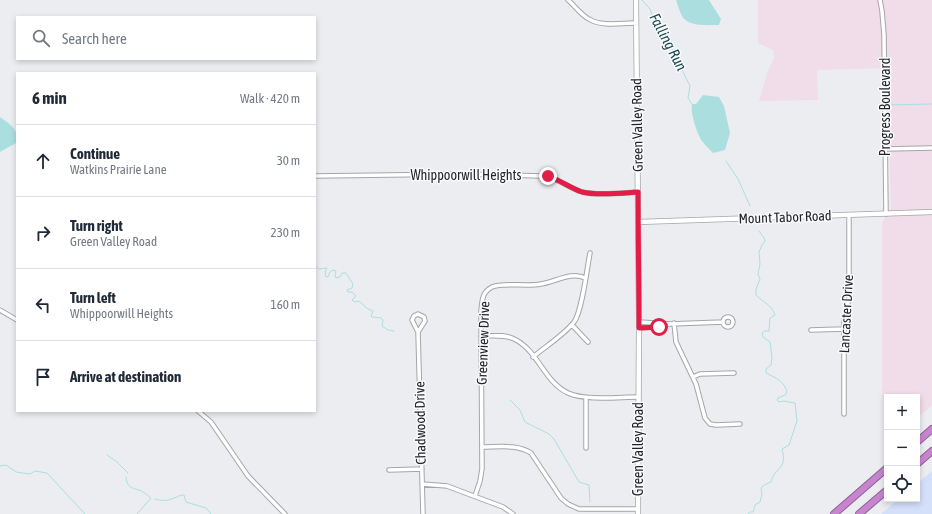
<!DOCTYPE html>
<meta charset="utf-8">
<style>
:root{--surface:#fff;--page:#f2f2f3;--text:#1f2937;--muted:#747a83;--line:#e0e1e3}
body{margin:0;font-family:"Asap Condensed",sans-serif;background:var(--page);color:var(--text)}
.controls{position:absolute;right:12px;bottom:12px;display:grid;overflow:hidden;border-radius:0px;box-shadow:0 2px 6px #0003}
.controls button{width:36px;height:36px;display:grid;place-items:center;padding:0;border:0;border-bottom:1px solid var(--line);background:var(--surface);color:var(--text);font:20px sans-serif}
.stop{position:absolute;width:12px;height:12px;margin:-9px;border:3px solid #e11d48;border-radius:50%;background:#fff}
.stop.end{background:#e11d48;border-color:#fff;box-shadow:0 1px 4px #0008}
.list{margin:0;padding:0;list-style:none}
h2{display:flex;justify-content:space-between;align-items:center;height:52px;margin:0;padding:0 16px;font-size:17px}
h2 small{font-size:13px;font-weight:400;color:var(--muted)}
.list li{display:grid;grid-template-columns:26px 1fr auto;gap:12px;align-items:center;box-sizing:border-box;height:72px;padding:0 16px;border-top:1px solid var(--line)}
.list b{display:block;font-size:15px;white-space:nowrap}
.list p{margin:0;font-size:13px;white-space:nowrap;color:var(--muted)}
.list em{font-size:13px;font-style:normal;color:var(--muted)}
.icon{flex:none;width:22px;height:22px;fill:none;stroke:currentColor;stroke-width:2;stroke-linecap:round;stroke-linejoin:round}
.map{position:relative;flex:none;width:932px;height:514px;overflow:hidden}
.search{position:absolute;background:var(--surface);box-shadow:0 2px 6px #0003;left:16px;top:16px;width:300px;height:44px;display:flex;align-items:center;gap:10px;box-sizing:border-box;padding:0 14px;border-radius:0px;color:var(--muted);font-size:15px}
.panel{position:absolute;background:var(--surface);box-shadow:0 2px 6px #0003;left:16px;top:72px;width:300px;height:340px;border-radius:0px}
.map>svg:first-child{display:block}
.industrial{fill:#f1dcea}
.green{fill:#d4dff9}
.water{fill:#abdfdf}
.lines{fill:none;stroke-linecap:round;stroke-linejoin:round}
.stream{stroke:#abdfdf;stroke-width:1}
.minor-casing{stroke:#a5a6a9;stroke-width:5.5}
.tertiary-casing{stroke:#a5a6a9;stroke-width:6}
.motorway-casing{stroke:#8e6294;stroke-width:8}
.minor{stroke:#fff;stroke-width:3.5}
.tertiary{stroke:#fff;stroke-width:4.5}
.motorway{stroke:#c784cf;stroke-width:6}
.route{stroke:#e11d48;stroke-width:5}
.labels{text-anchor:middle;stroke-width:3;stroke-linejoin:round;paint-order:stroke}
.street-label{font-size:14px;fill:#242426;stroke:#f9fafd}
.water-label{font-size:15px;font-style:italic;fill:#194848;stroke:#f9fafd}
</style>
<div class="map">
<svg width="932" height="514" viewBox="0 0 932 514">
<rect width="100%" height="100%" fill="#ecedf0"/>
<path class="industrial" d="M758,0H932V406L917,418V397H887V403L882,397V222L891,209L887,68L817,70L818,100L759,101L768,70L774,58L773,50L758,43Z"/>
<path class="green" d="M932,471V514H881L899,499H917V484Z"/>
<path class="water" d="M676,0H709L721,19L719,25C707,25 688,27 682,16C679,11 678,5 676,0Z
M703,95L719,97L724,106L730,133L725,150L713,153C709,149 705,145 702,141C697,134 690,112 692,104H696Z
M0,117C10,124 20,130 16,143L0,152Z"/>
<g class="lines">
<path class="stream" d="M642,0L650,9L652,15L658,25L665,31L675,56L690,86L688,98L692,104
M887,86L888,105L932,104
M726,161L738,179L750,206
M315,266L319,269L327,268L325,272L326,277L329,276V273L333,270L336,271L335,276L336,278L340,277L342,273H346L353,284L352,288L347,290L348,292H352L356,296L352,300L355,302L359,301L368,309L373,311L371,316L372,317L381,318L383,320L382,326L388,330L394,331
M510,400L520,410L525,422L549,434L554,439L579,482L589,485L590,502
M107,455L117,462L128,473
M0,466L6,465L16,472L30,474L35,471L47,473L85,514
M126,477C127,486 130,488 139,490C143,491 147,495 151,498L137,514
M155,499C161,501 168,501 174,498C178,497 179,495 184,495L186,502L206,508L211,514
M748,514L750,512H753L755,505L760,502L762,494L761,488L764,485L771,482C775,466 788,470 782,449L789,445L797,421L795,403L784,401L779,402L777,400L778,398L785,395L787,392C784,381 776,378 766,373V369L771,365L772,358L770,342L763,337L762,333L764,331H769L770,318L775,315C771,304 764,303 756,295V289L760,279L758,274L760,264L759,252L762,245L765,241L764,238L759,231"/>
<defs>
<path id="minor" d="M568,0C575,6 581,15 589,19C602,27 621,23 636,23
M880,0L882,11L884,35L886,214
M885,149L932,148
M315,176L466,174L541,176C557,177 567,187 582,192C598,196 621,193 638,192
M0,310L17,320
M418,314L424,317L425,321L418,332L412,320L414,316Z
M723 322a5 5 0 1 1 10 0a5 5 0 1 1-10 0Z
M639,322L670,324L723,322
M674,323L676,342L696,384L705,418L710,424L716,425L740,424
M572,325L588,342
M639,328L659,327L668,324
M811,330L844,329
M418,332L423,514
M481,336C492,336 504,334 514,339C538,350 544,382 568,393C586,401 619,397 638,397
M533,357C546,346 564,335 574,322C582,312 587,268 590,253
M693,377L700,374L734,373
M586,397V448
M198,411L211,422L248,476L285,514
M844,414V322L849,298V215
M482,447C499,447 517,444 531,453L561,498L568,504L579,509H638
M389,470L422,469
M422,484L447,486L503,507L513,514
M475,496L480,481L482,469L481,311C482,301 482,292 492,287C502,282 527,287 541,284C555,282 572,271 585,278"/>
<path id="tertiary" d="M636,0L639,322L638,514
M638,222L932,212"/>
<path id="motorway" d="M917,442L932,429
M917,464L932,451
M834,514L887,468
M859,514L887,490"/>
</defs>
<use href="#minor" class="minor-casing"/>
<use href="#tertiary" class="tertiary-casing"/>
<use href="#motorway" class="motorway-casing"/>
<use href="#minor" class="minor"/>
<use href="#tertiary" class="tertiary"/>
<use href="#motorway" class="motorway"/>
</g>
<g class="lines">
<path class="route" d="M548,176C560,180 570,188 582,192C598,196 622,193 638,192L639,328L659,327"/>
</g>
<g class="labels">
<g class="street-label">
<text transform="translate(885 107) rotate(-90)" y="5">Progress Boulevard</text>
<text transform="translate(637 125) rotate(-91)" y="5">Green Valley Road</text>
<text x="466" y="180">Whippoorwill Heights</text>
<text transform="translate(785 217) rotate(-2)" y="5">Mount Tabor Road</text>
<text transform="translate(846 314) rotate(-87)" y="5">Lancaster Drive</text>
<text transform="translate(483 343) rotate(-88)" y="5">Greenview Drive</text>
<text transform="translate(420 423) rotate(-91)" y="5">Chadwood Drive</text>
<text transform="translate(638 449) rotate(-90)" y="5">Green Valley Road</text>
</g>
<g class="water-label">
<text transform="translate(668 42) rotate(62)" y="5">Falling Run</text>
</g>
</g>
</svg>
<div class="controls">
<button>+</button>
<button>−</button>
<button><svg class="icon" aria-label="locate" viewBox="0 0 24 24"><circle cx="12" cy="12" r="6"/><path d="M12 2v4M12 18v4M2 12h4M18 12h4"/></svg></button>
</div>
<div class="stop" style="left:659px;top:327px"></div>
<div class="stop end" style="left:548px;top:176px"></div>
<div class="search"><svg class="icon" aria-label="search" viewBox="0 0 24 24"><circle cx="10" cy="10" r="6"/><path d="M15 15l6 6"/></svg>Search here</div>
<section class="panel">
<h2>6 min<small>Walk · 420 m</small></h2>
<ul class="list">
<li><svg class="icon" aria-label="ahead" viewBox="0 0 24 24"><path d="M12 20V5M6 11l6-6 6 6"/></svg><div><b>Continue</b><p>Watkins Prairie Lane</p></div><em>30 m</em></li>
<li><svg class="icon" aria-label="right" viewBox="0 0 24 24"><path d="M7 20v-9h11M14 6l5 5-5 5"/></svg><div><b>Turn right</b><p>Green Valley Road</p></div><em>230 m</em></li>
<li><svg class="icon" aria-label="left" viewBox="0 0 24 24"><path d="M17 20v-9H6M10 6l-5 5 5 5"/></svg><div><b>Turn left</b><p>Whippoorwill Heights</p></div><em>160 m</em></li>
<li><svg class="icon" aria-label="arrive" viewBox="0 0 24 24"><path d="M6 21V4h12l-3 4 3 4H6"/></svg><div><b>Arrive at destination</b></div></li>
</ul>
</section>
</div>
